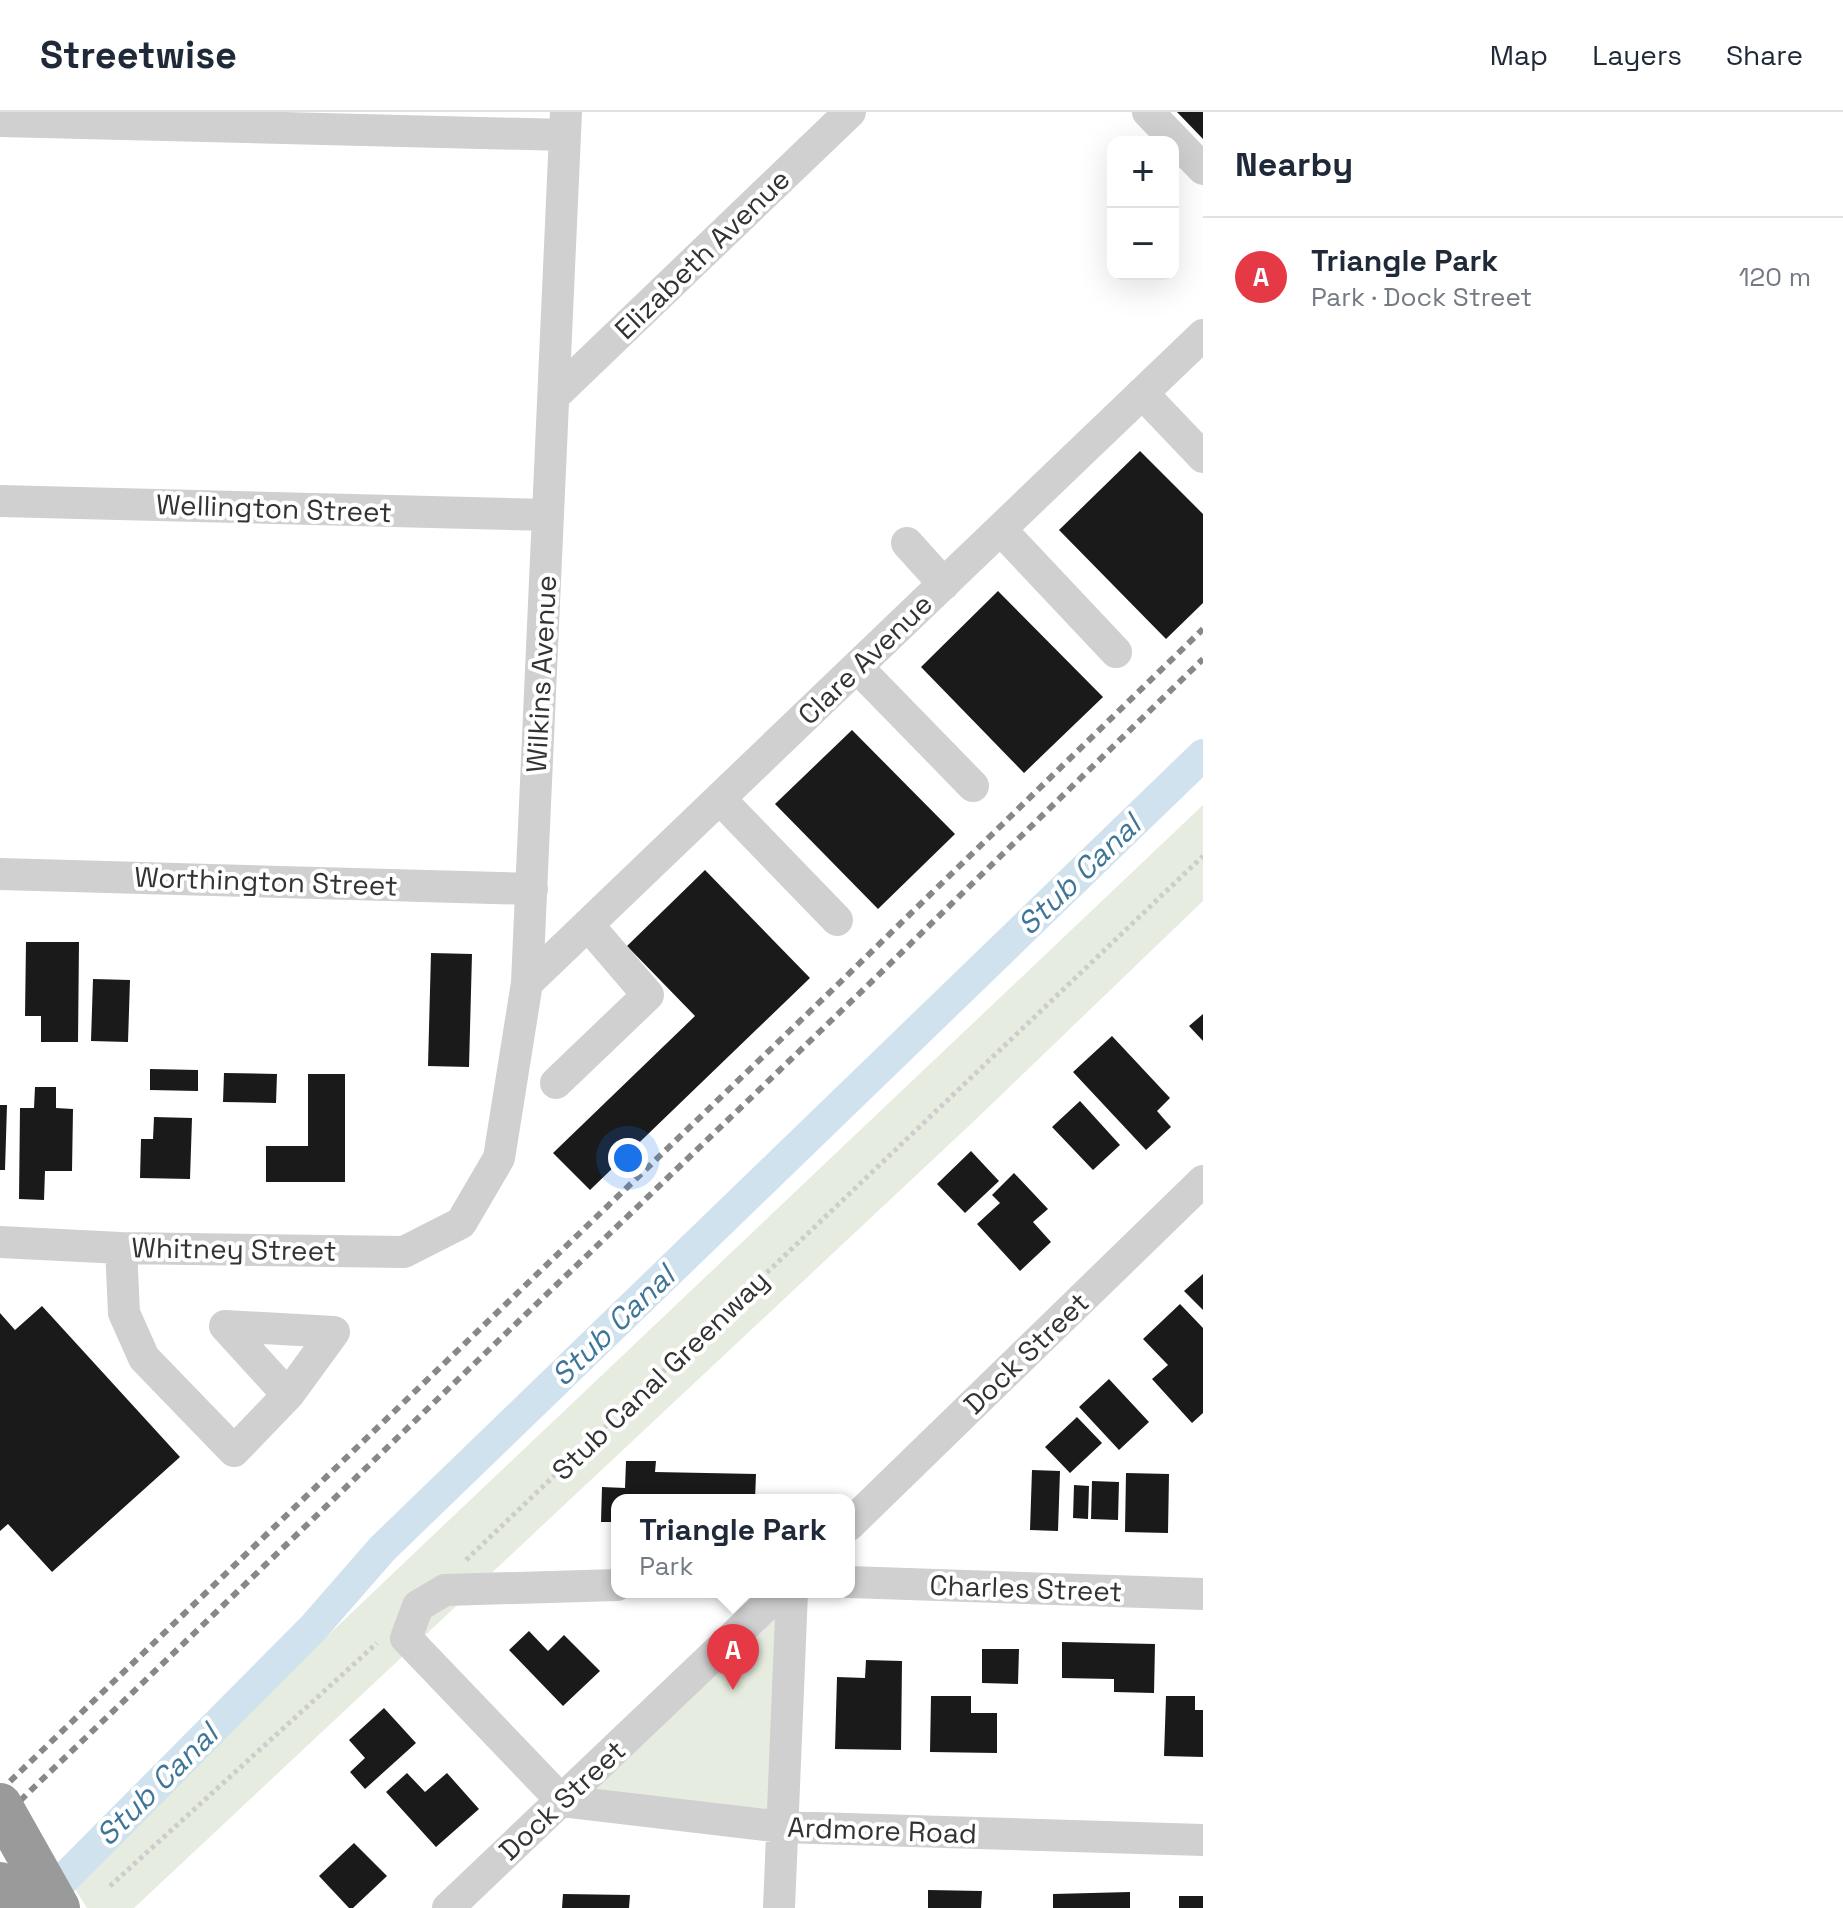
<!DOCTYPE html>
<meta charset="utf-8">
<style>
:root{--surface:#fff;--page:#f2f2f3;--text:#1f2937;--muted:#747a83;--line:#e0e1e3;--accent:#e63946}
body{margin:0;font-family:"Space Grotesk",sans-serif;background:var(--page);color:var(--text)}
.controls{position:absolute;right:24px;top:24px;display:grid;overflow:hidden;border-radius:16px;box-shadow:0 8px 32px #0002}
.controls button{width:72px;height:72px;display:grid;place-items:center;padding:0;border:0;border-bottom:2px solid var(--line);background:var(--surface);color:var(--text);font:40px sans-serif}
.you{position:absolute;left:628px;top:1046px;width:28px;height:28px;margin:-20px;border:6px solid #fff;border-radius:50%;background:#1a73e8;box-shadow:0 0 0 12px #1a73e833}
.badge{display:grid;place-items:center;width:52px;height:52px;border-radius:50%;background:var(--accent);color:#fff;font-size:26px;font-weight:700}
.pin{position:absolute;translate:-50% -66px;filter:drop-shadow(0 2px 4px #0008)}
.pin::after{content:'';position:absolute;top:42px;width:28px;height:24px;background:inherit;clip-path:polygon(0 0,100% 0,50% 100%)}
.popup{position:absolute;left:611px;top:1382px;width:244px;height:104px;box-sizing:border-box;display:grid;place-content:center;border-radius:16px;background:var(--surface);filter:drop-shadow(0 2px 6px #0005);font-size:26px;white-space:nowrap;color:var(--muted)}
.popup b{font-size:30px;color:var(--text)}
.popup::after{content:'';position:absolute;left:50%;top:100%;margin-left:-16px;border:16px solid transparent;border-top-color:var(--surface)}
.list{margin:0;padding:0;list-style:none}
h2{display:flex;justify-content:space-between;align-items:center;height:104px;margin:0;padding:0 32px;font-size:34px}
h2 small{font-size:26px;font-weight:400;color:var(--muted)}
.list li{display:grid;grid-template-columns:52px 1fr auto;gap:24px;align-items:center;box-sizing:border-box;height:120px;padding:0 32px;border-top:2px solid var(--line)}
.list b{display:block;font-size:30px;white-space:nowrap}
.list p{margin:0;font-size:26px;white-space:nowrap;color:var(--muted)}
.list em{font-size:26px;font-style:normal;color:var(--muted)}
.map{position:relative;flex:none;width:1203px;height:1796px;overflow:hidden}
header{display:flex;align-items:center;gap:48px;box-sizing:border-box;height:112px;padding:0 40px;background:var(--surface);border-bottom:2px solid var(--line)}
header strong{font-size:38px}
nav{display:flex;gap:44px;margin-inline-start:auto;font-size:28px}
main{display:flex}
aside{flex:1;background:var(--surface)}
.map>svg:first-child{display:block}
.green{fill:#e6ecdf}
.lines{fill:none;stroke-linecap:round;stroke-linejoin:round}
.canal{stroke:#cfe2ee;stroke-width:32}
.building{fill:#1a1a1a}
.path{stroke:#cdcdcd;stroke-width:5;stroke-dasharray:4 4;stroke-linecap:butt}
.minor{stroke:#d0d0d0;stroke-width:32}
.highway{stroke:#9a9a9a;stroke-width:44}
.rail{stroke:#888;stroke-width:6;stroke-dasharray:8 6;stroke-linecap:butt}
.highway-bridge{stroke:#9a9a9a;stroke-width:44}
.labels{text-anchor:middle;stroke-width:8;stroke-linejoin:round;paint-order:stroke}
.street-label{font-size:28px;fill:#333;stroke:#fff}
.water-label{font-size:30px;font-style:italic;fill:#3f7597;stroke:#fff}
</style>
<header>
<strong>Streetwise</strong>
<nav><a>Map</a><a>Layers</a><a>Share</a></nav>
</header>
<main>
<div class="map">
<svg width="1203" height="1796" viewBox="0 0 1203 1796">
<rect width="100%" height="100%" fill="#fff"/>
<path class="green" d="M1203,693V789L973,1010L134,1796H87L70,1769L406,1449Z
M780,1480L782,1715L562,1689Z"/>
<g class="lines">
<path class="canal" d="M35,1796L314,1515L382,1437L1203,643"/>
</g>
<path class="building" d="M1177,0H1203V27Z
M1140,339L1203,402V491L1166,527L1059,418Z
M998,479L1103,585L1024,661L921,555Z
M852,618L955,722L878,797L775,692Z
M705,758L810,866L590,1078L553,1041L695,904L627,834Z
M26,830H79L78,930H41V904H25Z
M431,841L472,842L469,955L428,954Z
M93,867L130,868L128,930L91,929Z
M1203,902V929L1189,914Z
M1112,924L1170,986L1157,999L1171,1015L1146,1038L1073,960Z
M150,957L198,958V979L150,978Z
M224,961L277,962L276,991L223,990Z
M308,962H345V1070H266V1034H308Z
M35,975H56V996L73,997L72,1059H45L44,1088L19,1087L20,996H34Z
M1080,989L1120,1033L1093,1058L1052,1015Z
M0,993H7L5,1058H0Z
M154,1005L192,1006L190,1067L140,1066L141,1027H153Z
M971,1039L999,1069L965,1101L937,1072Z
M1014,1061L1048,1097L1033,1110L1051,1130L1020,1159L977,1112L1000,1091L992,1083Z
M1203,1162V1198L1184,1179Z
M1180,1192L1203,1216V1301L1192,1311L1152,1267L1168,1253L1143,1227Z
M42,1194L180,1345L52,1460L8,1412L0,1419V1201L15,1218Z
M1109,1267L1149,1310L1119,1338L1079,1295Z
M1077,1305L1102,1331L1070,1361L1045,1335Z
M626,1349H656L655,1360L756,1362L755,1388H617V1410H601L602,1375L625,1376Z
M1032,1358L1060,1359L1058,1419L1030,1418Z
M1126,1361L1169,1362L1168,1421L1125,1420Z
M1092,1369L1119,1370L1118,1408L1091,1407Z
M1074,1373L1089,1374L1088,1407L1073,1406Z
M529,1519L548,1539L564,1523L600,1559L563,1594L509,1538Z
M1062,1530L1155,1532L1154,1581L1114,1580V1567L1062,1566Z
M982,1537H1019L1018,1572L982,1571Z
M866,1548L902,1549L901,1638L835,1637L837,1565L865,1566Z
M931,1584H971V1601H997V1641L930,1640Z
M1166,1584H1195V1598H1203V1645L1164,1644Z
M384,1596L416,1631L365,1677L350,1660L365,1646L349,1628Z
M407,1661L425,1680L447,1661L479,1697L436,1735L386,1680Z
M354,1731L387,1764L353,1796H349L319,1764Z
M928,1778L982,1779L981,1796H928Z
M1130,1780V1796H1053V1782Z
M563,1782L630,1783L629,1796H562Z
M1179,1784H1203V1796H1179Z"/>
<g class="lines">
<path class="path" d="M466,1448L1203,744
M110,1774L377,1531"/>
<path class="minor" d="M1148,0L1203,57
M0,9L565,23
M1142,281L1203,345
M554,284L850,0
M0,389L548,403
M1001,418L1116,540
M907,431L944,472
M857,555L973,674
M720,687L837,808
M0,762L532,777
M527,871L1203,223
M556,971L648,883L588,813
M0,1130L121,1136L404,1140L461,1111L499,1046L527,871L566,0
M121,1136L124,1201L144,1246L234,1339L288,1283L334,1220L225,1214L288,1283
M849,1413L1203,1069
M849,1470L1203,1482
M617,1473L445,1478L418,1494L406,1526L562,1689L782,1715L1203,1728
M448,1796L780,1480
M779,1796L792,1480"/>
<path class="highway" d="M0,1772L14,1796"/>
<path class="rail" d="M0,1679L828,882L1203,517
M0,1708L864,877L1203,547"/>
<path class="highway-bridge" d="M0,1693L58,1796"/>
</g>
<g class="labels">
<g class="street-label">
<text transform="translate(702 142) rotate(-44)" y="10">Elizabeth Avenue</text>
<text transform="translate(274 396) rotate(2)" y="10">Wellington Street</text>
<text transform="translate(865 547) rotate(-44)" y="10">Clare Avenue</text>
<text transform="translate(541 562) rotate(-87)" y="10">Wilkins Avenue</text>
<text transform="translate(266 769) rotate(2)" y="10">Worthington Street</text>
<text transform="translate(234 1137) rotate(1)" y="10">Whitney Street</text>
<text transform="translate(1026 1241) rotate(-44)" y="10">Dock Street</text>
<text transform="translate(660 1263) rotate(-44)" y="10">Stub Canal Greenway</text>
<text transform="translate(1026 1476) rotate(2)" y="10">Charles Street</text>
<text transform="translate(562 1688) rotate(-43)" y="10">Dock Street</text>
<text transform="translate(882 1718) rotate(2)" y="10">Ardmore Road</text>
</g>
<g class="water-label">
<text transform="translate(1079 763) rotate(-44)" y="10">Stub Canal</text>
<text transform="translate(613 1214) rotate(-44)" y="10">Stub Canal</text>
<text transform="translate(157 1673) rotate(-45)" y="10">Stub Canal</text>
</g>
</g>
</svg>
<div class="controls">
<button>+</button>
<button>−</button>
</div>
<div class="you"></div>
<div class="pin badge" style="left:733px;top:1578px">A</div>
<div class="popup"><b>Triangle Park</b>Park</div>
</div>
<aside>
<h2>Nearby<small></small></h2>
<ul class="list">
<li><span class="badge">A</span><div><b>Triangle Park</b><p>Park · Dock Street</p></div><em>120 m</em></li>
</ul>
</aside>
</main>
